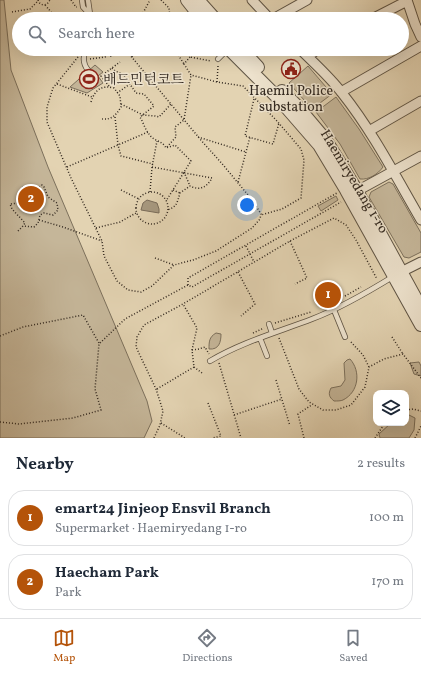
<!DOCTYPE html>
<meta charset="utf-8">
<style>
:root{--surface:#fff;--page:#f6f6f7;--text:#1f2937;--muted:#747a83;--line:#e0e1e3;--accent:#b45309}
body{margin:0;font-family:Vollkorn,"Noto Serif KR",serif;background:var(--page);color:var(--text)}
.controls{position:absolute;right:12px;bottom:12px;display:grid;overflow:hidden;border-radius:8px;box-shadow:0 4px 16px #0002}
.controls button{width:36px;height:36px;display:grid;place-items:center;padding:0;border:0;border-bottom:1px solid var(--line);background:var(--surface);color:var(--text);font:20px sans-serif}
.you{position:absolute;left:247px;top:205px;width:14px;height:14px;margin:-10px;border:3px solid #fff;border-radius:50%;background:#1a73e8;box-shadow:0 0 0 6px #1a73e833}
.badge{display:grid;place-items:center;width:26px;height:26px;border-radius:50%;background:var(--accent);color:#fff;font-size:13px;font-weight:700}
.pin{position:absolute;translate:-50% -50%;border:2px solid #fff;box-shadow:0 1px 4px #0006}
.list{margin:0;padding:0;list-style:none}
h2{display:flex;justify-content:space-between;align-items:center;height:52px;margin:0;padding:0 16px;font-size:17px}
h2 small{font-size:13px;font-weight:400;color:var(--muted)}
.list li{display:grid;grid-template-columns:26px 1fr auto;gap:12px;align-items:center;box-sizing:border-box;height:56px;margin:0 8px 8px;padding:0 8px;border:1px solid var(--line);border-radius:16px}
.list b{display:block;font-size:15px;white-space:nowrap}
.list p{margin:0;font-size:13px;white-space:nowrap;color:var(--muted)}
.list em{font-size:13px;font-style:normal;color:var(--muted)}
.icon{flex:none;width:22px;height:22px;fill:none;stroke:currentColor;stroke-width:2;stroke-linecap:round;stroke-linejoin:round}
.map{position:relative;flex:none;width:421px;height:438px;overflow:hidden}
.search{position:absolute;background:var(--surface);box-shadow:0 4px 16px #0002;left:12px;right:12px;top:12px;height:44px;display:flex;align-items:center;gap:10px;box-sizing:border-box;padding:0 14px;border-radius:22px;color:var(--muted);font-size:15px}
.sheet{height:180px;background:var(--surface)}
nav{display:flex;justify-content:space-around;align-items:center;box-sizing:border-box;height:56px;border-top:1px solid var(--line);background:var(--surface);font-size:11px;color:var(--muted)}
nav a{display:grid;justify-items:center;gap:2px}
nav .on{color:var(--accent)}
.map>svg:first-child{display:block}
.green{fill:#c5b699;stroke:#7c705c}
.water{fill:#a79980;stroke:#796c5a}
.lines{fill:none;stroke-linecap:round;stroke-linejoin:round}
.service-casing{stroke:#5f5444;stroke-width:6}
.minor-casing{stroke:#5f5444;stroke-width:11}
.tertiary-casing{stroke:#5f5444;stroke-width:14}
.path{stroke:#332920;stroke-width:1.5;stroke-dasharray:1 2;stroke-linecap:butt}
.service{stroke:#ede2cd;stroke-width:4.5}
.minor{stroke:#ede2cd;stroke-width:9}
.tertiary{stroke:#ede2cd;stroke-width:12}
.labels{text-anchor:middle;stroke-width:3;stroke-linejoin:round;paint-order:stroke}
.poi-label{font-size:14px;fill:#332920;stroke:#ede2cd;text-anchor:start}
.street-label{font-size:14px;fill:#332920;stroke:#ede2cd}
</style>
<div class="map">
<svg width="421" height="438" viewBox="0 0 421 438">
<rect width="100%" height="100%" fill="#e3d3b2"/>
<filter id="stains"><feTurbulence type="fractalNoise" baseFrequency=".005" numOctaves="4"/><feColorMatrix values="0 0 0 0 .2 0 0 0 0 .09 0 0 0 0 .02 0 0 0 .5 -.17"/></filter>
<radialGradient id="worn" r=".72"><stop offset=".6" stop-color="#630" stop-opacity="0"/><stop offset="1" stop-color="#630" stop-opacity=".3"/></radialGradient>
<path class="green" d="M0,0H4L11,70L48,167L147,401L152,421L144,438H0Z
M95,65L103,72L98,76L103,83L87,93L70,87Z
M308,66L332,94L312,109L289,83Z
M336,97L359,129L383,167C378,174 369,180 360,179L340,144L316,112Z
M389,182L393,184L421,233V252L409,258L404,257L369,197L371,192Z
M336,196L338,200L321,211L318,206Z
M216,333L221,334C221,342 219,350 209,349C209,342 209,337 216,333Z
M350,359C361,371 359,392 343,400C341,401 337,401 334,401C329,397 328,394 331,388L341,386L345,380L344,363L347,360Z
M419,362L421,366V376L414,374L410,363Z
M406,414H407L415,418L414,430L409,438H380L379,434L391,423H406Z"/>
<path class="water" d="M147,200L157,203L159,209V213L141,210L143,203Z"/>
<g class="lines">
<defs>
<path id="service" d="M82,0L83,7L94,19
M88,0L90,14
M86,49C83,56 83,64 88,70
M218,59L228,49
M334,310L345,337
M269,324L272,333
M260,338L267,356
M210,361C242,342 278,332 312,319C341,308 368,292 394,276"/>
<path id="minor" d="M252,0L270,19
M407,0L415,24L421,37
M273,19L307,0
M372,19L407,1
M300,49C314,63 330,77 342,93C373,132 396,177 421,220
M307,56L319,49
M341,92L421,46
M369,131L421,101
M357,191L421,156
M397,274L421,262"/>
<path id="tertiary" d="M187,0L202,19
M198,0L215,19
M229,49L279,99L319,145L346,190L421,325
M241,49L258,67
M282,91L298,107L325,139L340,163L357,191L421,308"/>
</defs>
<use href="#service" class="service-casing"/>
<use href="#minor" class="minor-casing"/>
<use href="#tertiary" class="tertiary-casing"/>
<path class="path" d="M38,0C39,4 43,6 47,4L50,0
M71,0L76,7H77
M161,0L169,8L170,19
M45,5C58,20 55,17 74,19
M12,12L30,9L38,1
M143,13L150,0
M141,19L143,13L170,19
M106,49L108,55
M190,49V57L211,61
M175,50L184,64
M78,57L53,88L47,107V122L71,178L102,241L104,256L117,281L128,290L141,292L152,286L174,265L193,260L216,251L252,228L260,219L261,214L253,201L224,166L200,139L125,49
M132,57L134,49
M190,57L184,64L191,75L217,82
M90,59L105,57L108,55L111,56L119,49
M218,66L217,82L243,86L277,121L301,149L304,160L301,198L282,209L261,215
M112,68L115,71L123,74L136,93L144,94L154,106L140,117C143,122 145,129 149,134C153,141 163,141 166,148L175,145L191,161L166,201
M57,84L92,97
M109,86L101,76L120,62
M117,93L130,84
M254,99L245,136L273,144L279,123
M91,102C95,89 102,85 114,88L120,96L121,107C116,115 112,120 102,119
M121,104L143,115L155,116L159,117L171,104
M115,117L118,145L121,156L153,164
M198,137L246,152
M167,147L176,137L175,127L184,120L191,75
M67,167L148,132
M152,167L212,178C207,187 200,191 190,186L180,193C177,203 177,207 167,210
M184,172L190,186
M238,182L250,137
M121,190L139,199
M173,190L180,193
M150,192L152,167L157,141
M136 208a16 16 0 1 1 32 0a16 16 0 1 1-32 0Z
M39,220L63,227L102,241
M96,228L120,222L136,213
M18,231L23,226L34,227L38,223L40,215L44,213L53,215L58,210L57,203L48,197L44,187L42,185L36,189L28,186L23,187L22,191L24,201L19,203L10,204L12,209L25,223L23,226
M290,241L307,278L295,284
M246,246L254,262
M155,258L174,265
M238,272L255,304L241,316
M188,285V278L337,193
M345,296L361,287
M275,323L311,312
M253,333L264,328
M0,336L23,327L83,315L99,343
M392,337L403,354
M279,338L299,389L309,402L323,410H336L351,405L365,387L369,367L384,359L403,354L421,378
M351,342L363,355L369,367
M192,350L199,349L205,347L209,354
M219,363L241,438
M194,367L202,373
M276,380L290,426
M157,389L194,367L192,350L197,328L183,304
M208,403L221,436L213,438
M406,410L413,409L421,411
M234,415L282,399
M0,422L19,424L73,418L101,410L95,389L99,344L125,319L188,285L192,287L341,202
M161,423L185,438
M154,438L160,425L163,411L156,389L136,347L137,337L144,325L183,304L290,241L334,218L346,225L356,240L377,279
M304,438L298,414L313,404
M375,438L385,423
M415,438L421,426"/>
<use href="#service" class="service"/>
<use href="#minor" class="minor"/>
<use href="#tertiary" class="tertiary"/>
</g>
<defs>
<symbol id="civic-ring" viewBox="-11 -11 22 22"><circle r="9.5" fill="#ede2cd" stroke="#8f2418" stroke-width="1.5"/><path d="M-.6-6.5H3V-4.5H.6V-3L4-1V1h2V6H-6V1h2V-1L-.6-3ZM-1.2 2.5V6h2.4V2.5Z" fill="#8f2418"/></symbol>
<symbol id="stadium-ring" viewBox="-11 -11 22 22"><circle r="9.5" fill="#ede2cd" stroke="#8f2418" stroke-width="1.5"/><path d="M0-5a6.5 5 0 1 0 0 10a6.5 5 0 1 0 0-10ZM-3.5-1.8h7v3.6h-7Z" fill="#8f2418"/></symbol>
</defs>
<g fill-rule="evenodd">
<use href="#civic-ring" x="280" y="58" width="22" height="22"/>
<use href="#stadium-ring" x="78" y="68" width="22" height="22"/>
</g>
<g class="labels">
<g class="poi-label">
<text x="103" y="84">배드민턴코트</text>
<text x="291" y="95" text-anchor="middle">Haemil Police<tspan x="291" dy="16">substation</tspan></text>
</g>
<g class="street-label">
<text transform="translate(355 181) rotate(59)" y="5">Haemiryedang 1-ro</text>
</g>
</g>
<rect width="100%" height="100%" filter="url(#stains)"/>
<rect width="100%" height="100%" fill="url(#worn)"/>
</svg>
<div class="controls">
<button><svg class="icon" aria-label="layers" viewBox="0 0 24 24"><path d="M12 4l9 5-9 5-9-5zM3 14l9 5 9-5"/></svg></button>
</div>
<div class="you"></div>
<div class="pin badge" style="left:328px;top:295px">1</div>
<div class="pin badge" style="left:31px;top:199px">2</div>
<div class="search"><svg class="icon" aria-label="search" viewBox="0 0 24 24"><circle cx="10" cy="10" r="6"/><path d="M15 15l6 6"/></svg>Search here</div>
</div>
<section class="sheet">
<h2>Nearby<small>2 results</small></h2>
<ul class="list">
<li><span class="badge">1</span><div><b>emart24 Jinjeop Ensvil Branch</b><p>Supermarket · Haemiryedang 1-ro</p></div><em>100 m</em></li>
<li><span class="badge">2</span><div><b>Haecham Park</b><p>Park</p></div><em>170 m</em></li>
</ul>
</section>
<nav>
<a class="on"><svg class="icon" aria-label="map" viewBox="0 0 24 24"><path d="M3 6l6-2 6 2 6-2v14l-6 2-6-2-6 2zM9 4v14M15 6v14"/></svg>Map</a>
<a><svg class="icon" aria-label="directions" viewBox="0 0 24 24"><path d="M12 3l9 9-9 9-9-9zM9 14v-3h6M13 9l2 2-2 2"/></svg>Directions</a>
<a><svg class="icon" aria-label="saved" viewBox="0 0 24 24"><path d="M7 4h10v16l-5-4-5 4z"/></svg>Saved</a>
</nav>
